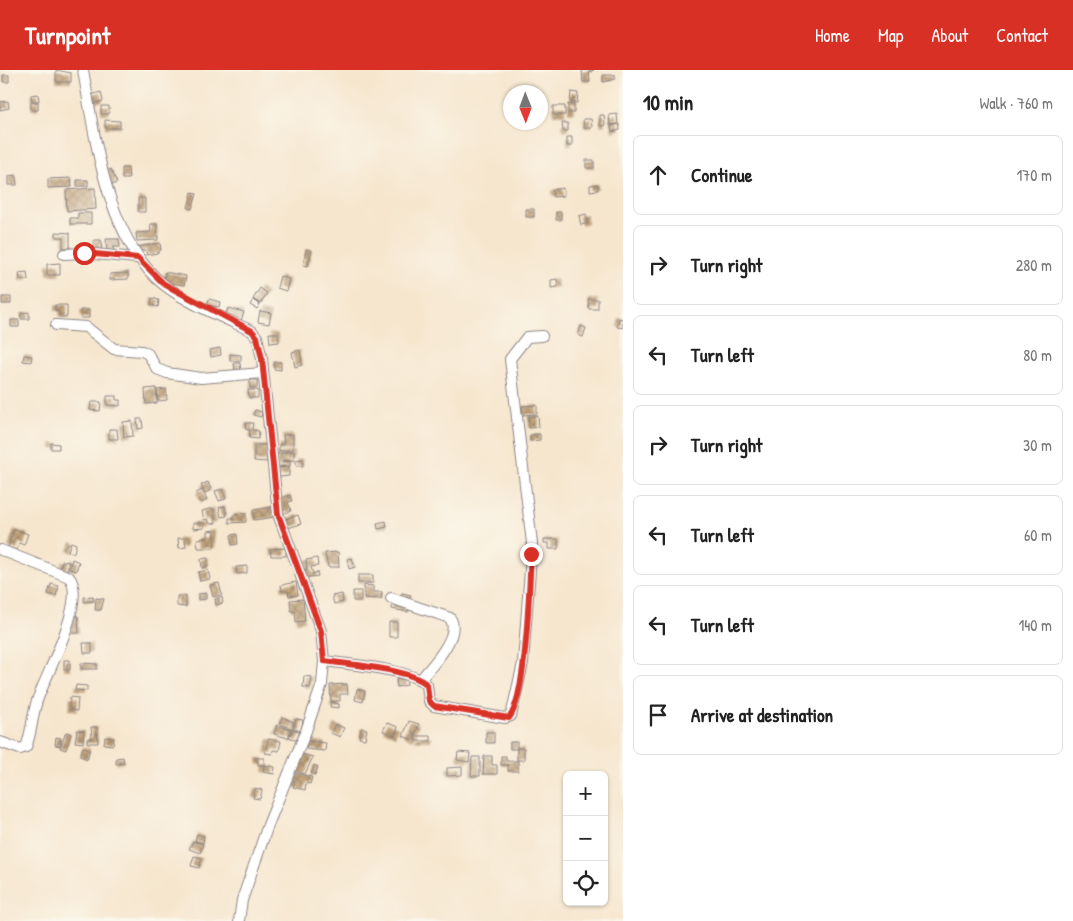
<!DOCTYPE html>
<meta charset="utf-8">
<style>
:root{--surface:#fff;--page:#f2f2f2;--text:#222;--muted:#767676;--line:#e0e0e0;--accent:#d93025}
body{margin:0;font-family:"Patrick Hand",sans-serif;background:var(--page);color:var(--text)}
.controls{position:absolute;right:15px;bottom:15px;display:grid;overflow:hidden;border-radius:8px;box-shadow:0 1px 4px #0004}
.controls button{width:45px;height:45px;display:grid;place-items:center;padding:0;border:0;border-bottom:1px solid var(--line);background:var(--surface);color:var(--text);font:25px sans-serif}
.compass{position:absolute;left:503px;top:15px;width:45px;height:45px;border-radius:50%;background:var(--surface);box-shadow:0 1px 4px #0004;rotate:179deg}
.stop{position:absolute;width:15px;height:15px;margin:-11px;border:4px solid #d93025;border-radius:50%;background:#fff}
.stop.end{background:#d93025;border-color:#fff;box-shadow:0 1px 5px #0008}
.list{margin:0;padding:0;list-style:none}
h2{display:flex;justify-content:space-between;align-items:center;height:65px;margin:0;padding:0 20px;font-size:21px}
h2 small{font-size:16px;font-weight:400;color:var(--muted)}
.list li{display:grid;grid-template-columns:32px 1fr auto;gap:15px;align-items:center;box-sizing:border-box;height:80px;margin:0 10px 10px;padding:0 10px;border:1px solid var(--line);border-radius:8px}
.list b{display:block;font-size:19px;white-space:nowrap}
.list em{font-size:16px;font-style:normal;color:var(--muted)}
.icon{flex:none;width:28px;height:28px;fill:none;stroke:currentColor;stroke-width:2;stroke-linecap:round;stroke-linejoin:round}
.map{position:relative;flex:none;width:623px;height:851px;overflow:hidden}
header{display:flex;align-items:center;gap:30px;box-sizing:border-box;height:70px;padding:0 25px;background:var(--accent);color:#fff}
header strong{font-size:24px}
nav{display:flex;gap:28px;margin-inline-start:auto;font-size:18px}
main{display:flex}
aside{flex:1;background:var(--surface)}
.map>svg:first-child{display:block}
.building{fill:url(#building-cross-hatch)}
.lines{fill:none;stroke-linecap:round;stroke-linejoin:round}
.street-casing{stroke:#8c8484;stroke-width:12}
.street{stroke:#fff;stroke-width:10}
.route{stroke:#d93025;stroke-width:6}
</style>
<header>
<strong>Turnpoint</strong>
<nav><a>Home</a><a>Map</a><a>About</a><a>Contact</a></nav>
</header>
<main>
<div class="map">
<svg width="623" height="851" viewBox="0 0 623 851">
<defs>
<pattern id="building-cross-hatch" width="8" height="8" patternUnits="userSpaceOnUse" patternTransform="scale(1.25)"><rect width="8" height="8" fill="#c2a47e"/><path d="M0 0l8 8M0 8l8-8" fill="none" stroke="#9d8568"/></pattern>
</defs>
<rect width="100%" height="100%" fill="#fbf7ec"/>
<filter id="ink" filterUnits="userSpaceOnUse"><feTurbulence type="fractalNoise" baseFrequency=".02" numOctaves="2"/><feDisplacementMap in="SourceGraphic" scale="10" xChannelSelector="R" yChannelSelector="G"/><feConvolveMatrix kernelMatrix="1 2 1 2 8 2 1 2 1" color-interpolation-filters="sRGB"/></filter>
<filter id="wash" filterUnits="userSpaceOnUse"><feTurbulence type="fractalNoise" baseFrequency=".0096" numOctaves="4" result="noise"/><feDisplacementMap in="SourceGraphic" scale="20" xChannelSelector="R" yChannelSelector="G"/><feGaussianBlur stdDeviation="1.12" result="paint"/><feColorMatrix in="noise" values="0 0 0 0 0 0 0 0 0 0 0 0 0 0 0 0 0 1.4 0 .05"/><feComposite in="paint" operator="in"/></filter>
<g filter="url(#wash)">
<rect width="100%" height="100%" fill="#f6e6ce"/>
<g id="blocks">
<path class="building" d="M56,0L71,3V12H56Z
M582,0H594L589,2L590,12H583Z
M3,5H9V12H3Z
M603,5H615V9L603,12Z
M101,22L103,31L92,34L90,25Z
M571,22L578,23L577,33L570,32Z
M38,24L39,31H32L31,25Z
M8,31L9,38L0,40V32Z
M31,32H38V40H31Z
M568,34L574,35V43H568Z
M101,36H109V44H101Z
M553,36H565V45H553Z
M617,44L618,54L610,55L609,45Z
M600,45H604L605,55L600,56Z
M583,49H591L592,57L584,58Z
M105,50L120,51V58H105Z
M562,53H568V61H563Z
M619,54L620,60L612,62L611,56Z
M567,67H572V76H567Z
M586,90H594V98H586Z
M122,98H128L129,109H122Z
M111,99L117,113L109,116L104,102Z
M16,105L17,115H9V106Z
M71,108L72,117L48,118V109Z
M77,110H88V116H77Z
M598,114V120L590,121V115Z
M95,118L96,139L67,141L66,120Z
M563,118L564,126L553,127L552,120Z
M192,122L197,124L192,139L188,138Z
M138,128H145V142H138Z
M526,139H534V147H526Z
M556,142H561V150H556Z
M78,143H91V154H70V148H78Z
M586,144L588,153L581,155L579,146Z
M150,154H157L158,170L137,171L136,163L151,162Z
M56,162L70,163V178H63V167H56Z
M106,169H119L120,177H113L114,182H107Z
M94,170H101L102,181H94Z
M160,173L161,180L157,183L147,185L146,180L137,181L136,177Z
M306,179L312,180L308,196L303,195Z
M60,193V205H47V194Z
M27,202L28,210H20L19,203Z
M165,202L186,206L184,215L164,212Z
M128,203V209L110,210V204Z
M280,206L289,209L286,221L277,218Z
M557,209L558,217L551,218V210Z
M260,218L267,223L260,234L253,229Z
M2,227H11V234H2Z
M152,228L159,230L158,237L151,235Z
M209,229L220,232L219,237L207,235Z
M588,229H598V239H589Z
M253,230L260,234L257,239L250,235Z
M55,235H67V247H59V241H55Z
M228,238L244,242L241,251L225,247Z
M80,240H89V248H81Z
M260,241L271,243L269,254L258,252Z
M29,242V249H21V243Z
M619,248L623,249V258L617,257Z
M11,250H19V257H11Z
M581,256L586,258L583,267L578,265Z
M269,263H278L279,272L270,273Z
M220,278L221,285L211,287L210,280Z
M300,280L302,295L295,297L292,282Z
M230,284L241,285V291H230Z
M24,285L32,286L31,292L23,291Z
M274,292H281V300L274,299Z
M234,293H240L241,303H235Z
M250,310H257V318H250Z
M156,318L157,333L146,334L145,319Z
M166,319L167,330L158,331L157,320Z
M248,320H258V328H249Z
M107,326H116V330H120V336L107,335Z
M91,332H101L100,341L90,340Z
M537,335V344L523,345L522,336Z
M255,340L262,342L261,347L253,345Z
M528,346H538L539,357L529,358Z
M137,349H142L143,358L138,359Z
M132,351L133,366L124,367L123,352Z
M246,353H253L252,360L259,361L258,369L249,368L250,360L245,359Z
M109,359H117L118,369H109Z
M293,364V380L279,381V374H284L283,365Z
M540,364V370L530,371V365Z
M51,373L59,374V379H51Z
M254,375H267V392L254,391Z
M294,381V390L282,391L290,392V396L277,397V384Z
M303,389V396H296V390Z
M289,397V406L279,407V398Z
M208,412L211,420L205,423L201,415Z
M222,419L226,429L219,431L215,421Z
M202,420L207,430L201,433L196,423Z
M290,425L292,431L288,432L291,441L282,444L281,428Z
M225,436L227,446L221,447L219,437Z
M273,437L274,447L254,450L253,440Z
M213,438L216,453L210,454L208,449L204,450L202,441Z
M246,443V452L229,453V448H234V444Z
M298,445L301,454L284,459L282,450Z
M386,451L387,457L378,459L377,453Z
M193,453H204V458L193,459Z
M14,459L28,464L24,475L19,473L17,480L8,477Z
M215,460L214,478H198L197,469L208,468V461Z
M237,464L238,474L232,475L231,465Z
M178,468H185L186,477L179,478Z
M544,469H558V479H549V473H544Z
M71,472L76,474L74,483L68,481Z
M286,478V486H271L270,479Z
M338,482L339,497H328L325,483Z
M208,488V497L202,498L201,489Z
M317,488L318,496L311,497L313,504L317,502L318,506L301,508L300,500L307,499L306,490Z
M352,488L355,497L349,499L347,489Z
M72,489L79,492L76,501L69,499Z
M62,491L69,492L67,501L60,500Z
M247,496V503L237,504L236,497Z
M208,500L210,509L200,511L198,502Z
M358,505H373V513H358Z
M296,512L298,525L289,526L288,521H282L281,515Z
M219,513L222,525L213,527L210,515Z
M51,514L59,516L56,526L48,524Z
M364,515L373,516V522H382L381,529L364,528Z
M353,521H361V531H353Z
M206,523V529L198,530V524Z
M402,523L411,525L408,542L392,539L393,532L400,533Z
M342,524L343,532L334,534L332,526Z
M93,526L94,531L84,532V527Z
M177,526H186V537L177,536Z
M222,527L223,533L216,535L215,529Z
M96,528L104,529L101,540H95Z
M303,529L305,551L296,552L295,541H291L290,530Z
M78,546L79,563H70L69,547Z
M389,552H397V567H389Z
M83,573H92V583H84Z
M64,590H70V600H64Z
M81,593L97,594V599H81Z
M304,606L312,607L310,618L303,617Z
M406,608L407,615L397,617L396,610Z
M347,614L348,624H340V631H331L330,615Z
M76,615L87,616V621L75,620Z
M357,619L365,621L363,632L355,630Z
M70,627L78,628L77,641L69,640Z
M331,632L339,634V638L330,637Z
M282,647L294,652L292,659L280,654Z
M296,649L303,650L301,661L294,659Z
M409,651L419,654L413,670L403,666Z
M387,653L398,657L395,666L383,661Z
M335,654L344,658L340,667L331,663Z
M277,655L291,660L288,668L274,664Z
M91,657H97L98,673H87V669L92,668Z
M361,658L367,659L365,669L359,668Z
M293,659L301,663L297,671L289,667Z
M77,660L84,661L83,673L75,672Z
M66,662L71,664L66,680L60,678Z
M486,662H494V673H486Z
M416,666H431V671H415Z
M56,667L61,668L60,676L55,675Z
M105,667L114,668L113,675L104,674Z
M268,669L281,671L279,681L273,680L272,684L265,683Z
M307,671L326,673L325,681L306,679Z
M510,672H517V679H510Z
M83,677L90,679L87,689L80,686Z
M517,678H524V690H517Z
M458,682L470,683L469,692L457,690Z
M298,683L313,687L305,704L294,701Z
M484,686H492V695H497V704H483Z
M501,686H506V691H518V701H508V695H501Z
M123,687L124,693L116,694V688Z
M472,687H480V706H471Z
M257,688H264V695H258Z
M264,695L275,697L274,704L263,702Z
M314,695L318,697L315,705L311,704Z
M462,697V705L447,706V698Z
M293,703L312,707L310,714L306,713L305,720L293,717L295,711L291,710Z
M255,718L262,720L260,729L253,728Z
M197,764L204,766L203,773L195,771Z
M193,771L203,774L200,783L189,779Z
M194,786L202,788L199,798L191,796Z"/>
</g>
</g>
<g filter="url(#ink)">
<use href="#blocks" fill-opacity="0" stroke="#8c8484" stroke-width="1"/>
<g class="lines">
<defs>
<path id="street" d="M83,0C95,67 105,158 156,208C179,230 222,247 252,261L257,267L262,289L278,444L321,561L324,591L322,614L306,661L268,755L242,830L239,851
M64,184L84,183L137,188
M56,255L86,257L114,279L142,281L148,284L157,299L167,303L201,308L263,303
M391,528L450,548C462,565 431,597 420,610
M324,591C347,594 412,599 427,615L429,631L434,636L505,648L511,646L523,593L532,473L510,289L527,267L542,266
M0,672L20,679L26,677C32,662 32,646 37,631C45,606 88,529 69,507L1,480"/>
</defs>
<use href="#street" class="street-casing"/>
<use href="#street" class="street"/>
</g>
</g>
<g class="lines" filter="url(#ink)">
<path class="route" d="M84,183L138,188L164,214L252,261L257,267L262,289L278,444L321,561L324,591C347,594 412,599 427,615L429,631L434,636L509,648C527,626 529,517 531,484"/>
</g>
</svg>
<div class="controls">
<button>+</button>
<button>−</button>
<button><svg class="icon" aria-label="locate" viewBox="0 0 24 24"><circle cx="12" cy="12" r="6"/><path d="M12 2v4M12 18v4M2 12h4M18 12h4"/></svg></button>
</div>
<svg class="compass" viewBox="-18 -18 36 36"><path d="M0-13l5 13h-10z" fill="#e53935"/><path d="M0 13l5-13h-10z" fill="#767676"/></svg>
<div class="stop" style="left:84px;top:183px"></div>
<div class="stop end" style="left:531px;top:484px"></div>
</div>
<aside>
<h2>10 min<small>Walk · 760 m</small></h2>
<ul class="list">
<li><svg class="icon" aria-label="ahead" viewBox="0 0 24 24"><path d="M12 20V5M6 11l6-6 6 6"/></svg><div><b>Continue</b></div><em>170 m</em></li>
<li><svg class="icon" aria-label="right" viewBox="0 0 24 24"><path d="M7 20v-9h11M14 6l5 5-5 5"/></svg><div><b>Turn right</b></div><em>280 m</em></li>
<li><svg class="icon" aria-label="left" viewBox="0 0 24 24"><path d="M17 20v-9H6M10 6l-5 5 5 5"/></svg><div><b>Turn left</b></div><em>80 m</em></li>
<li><svg class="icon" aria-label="right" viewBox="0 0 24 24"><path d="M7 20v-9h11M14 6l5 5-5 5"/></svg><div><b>Turn right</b></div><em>30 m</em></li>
<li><svg class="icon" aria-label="left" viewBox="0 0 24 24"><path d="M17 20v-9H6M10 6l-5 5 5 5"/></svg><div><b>Turn left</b></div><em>60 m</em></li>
<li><svg class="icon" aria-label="left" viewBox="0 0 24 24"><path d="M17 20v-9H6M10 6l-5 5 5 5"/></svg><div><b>Turn left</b></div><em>140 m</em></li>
<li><svg class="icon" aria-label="arrive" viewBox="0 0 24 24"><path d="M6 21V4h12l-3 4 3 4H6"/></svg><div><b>Arrive at destination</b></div></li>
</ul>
</aside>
</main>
